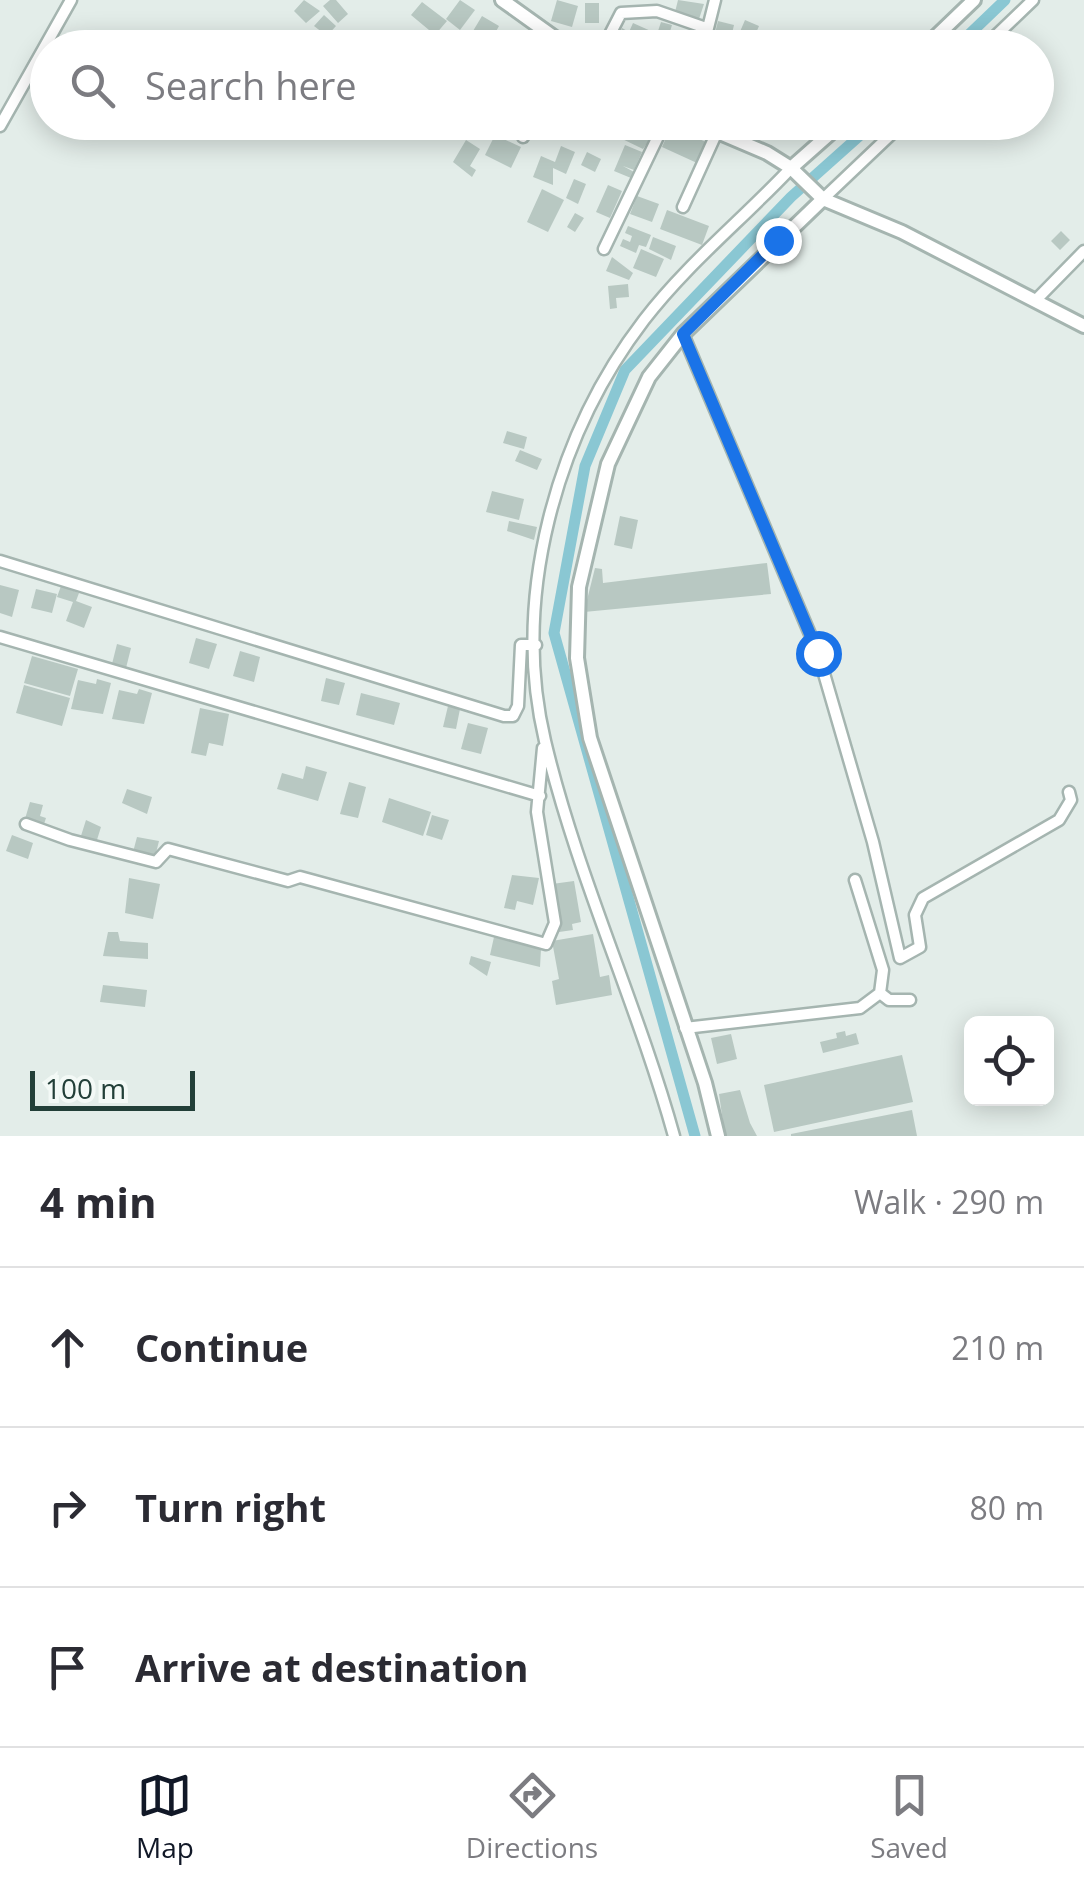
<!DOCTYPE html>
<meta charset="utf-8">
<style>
:root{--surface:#fff;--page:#f2f2f3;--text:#2b2b33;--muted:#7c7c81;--line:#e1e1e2;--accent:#111827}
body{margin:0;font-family:"Open Sans",sans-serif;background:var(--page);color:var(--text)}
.controls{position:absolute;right:30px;bottom:30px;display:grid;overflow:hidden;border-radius:15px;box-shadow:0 5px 25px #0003}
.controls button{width:90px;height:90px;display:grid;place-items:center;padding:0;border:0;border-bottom:2px solid var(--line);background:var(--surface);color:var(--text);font:50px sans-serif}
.scale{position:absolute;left:30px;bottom:25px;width:165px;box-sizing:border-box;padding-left:10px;border:5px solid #223f38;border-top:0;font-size:28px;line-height:35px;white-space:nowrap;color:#223f38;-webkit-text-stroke:8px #f3f9f6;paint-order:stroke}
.stop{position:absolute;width:30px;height:30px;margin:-22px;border:8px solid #1a73e8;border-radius:50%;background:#fff}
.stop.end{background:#1a73e8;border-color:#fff;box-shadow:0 2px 10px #0008}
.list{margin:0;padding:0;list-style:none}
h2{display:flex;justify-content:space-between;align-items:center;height:130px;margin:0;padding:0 40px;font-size:42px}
h2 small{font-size:32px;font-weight:400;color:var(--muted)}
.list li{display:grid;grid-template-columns:65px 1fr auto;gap:30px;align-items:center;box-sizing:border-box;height:160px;padding:0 40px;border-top:2px solid var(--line)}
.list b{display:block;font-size:38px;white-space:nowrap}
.list em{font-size:32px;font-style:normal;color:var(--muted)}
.icon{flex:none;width:55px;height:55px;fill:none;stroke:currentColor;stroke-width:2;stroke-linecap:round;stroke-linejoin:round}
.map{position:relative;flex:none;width:1084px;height:1136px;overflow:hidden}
.search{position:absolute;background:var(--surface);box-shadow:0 5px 25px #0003;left:30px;right:30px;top:30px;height:110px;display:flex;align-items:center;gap:25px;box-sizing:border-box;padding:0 35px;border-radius:55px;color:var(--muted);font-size:38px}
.sheet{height:610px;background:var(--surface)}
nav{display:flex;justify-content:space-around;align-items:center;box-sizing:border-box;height:140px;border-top:2px solid var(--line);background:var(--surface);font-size:28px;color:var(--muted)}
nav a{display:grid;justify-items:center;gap:5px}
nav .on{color:var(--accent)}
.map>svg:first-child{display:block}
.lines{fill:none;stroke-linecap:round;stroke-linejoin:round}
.canal{stroke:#8ac7d3;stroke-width:11}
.building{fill:#b8c8c2}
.minor-casing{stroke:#a5b5b0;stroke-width:15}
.tertiary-casing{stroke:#a5b5b0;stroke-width:18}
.minor{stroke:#fff;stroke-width:10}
.tertiary{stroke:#fff;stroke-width:12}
.route{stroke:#1a73e8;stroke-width:12}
</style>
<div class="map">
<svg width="1084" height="1136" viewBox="0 0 1084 1136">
<rect width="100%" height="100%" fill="#e3ede9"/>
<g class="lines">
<path class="canal" d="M955,48L1005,0
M695,1136L554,633L585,466L625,370L791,197L875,122"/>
</g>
<path class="building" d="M304,0L320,11L306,23L294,11Z
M330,0H336L348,14L338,23L323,6Z
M460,0L475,10L460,30L446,19Z
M557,0L578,6L572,27L551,21Z
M678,0L704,4L699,19L675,12Z
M422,2L447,21L435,35L411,15Z
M585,3H599V23H585Z
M324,15L336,26L327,36L314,26Z
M482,16L499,26L487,48H478L467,41Z
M745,20L759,26L753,40L739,34Z
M718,21L734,25L730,42L734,48L712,45Z
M661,22L672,25L665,48L653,46Z
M633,23L653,32L649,41L640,37L636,44L619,36L622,28L629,32Z
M502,30L522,42L519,48H491Z
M582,30L601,34L598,48H578Z
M551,122H573L566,140L547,132Z
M587,122H639L656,131L643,149Z
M671,127L706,142L697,163L662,147Z
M495,135L521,147L511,168L485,155Z
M466,140L480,149L470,166L476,170L472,177L453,162Z
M625,145L642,152L634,170L623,166L634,172L631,178L614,171Z
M561,146L575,152L566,174L553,168V185L533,177L541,156L555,162Z
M587,152L601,159L595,172L581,165Z
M574,179L586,184L578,204L566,198Z
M608,185L622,191L610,218L596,212Z
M542,189L564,200L548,232L527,222Z
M637,196L659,204L652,222L630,214Z
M667,210L709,226L702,245L660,229Z
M575,213L584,218L575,232L567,227Z
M628,226L651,235L646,247L639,245L636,253L620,246L623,239L630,242L632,236L625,233Z
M1061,231L1070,240L1060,250L1051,241Z
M653,237L676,246L671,260L649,249Z
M641,249L664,259L656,277L633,268Z
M612,257L633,273L629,280L606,271Z
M628,284L629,297L616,298L617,308L610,309L608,286Z
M507,431L527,437L524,449L503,443Z
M520,450L542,459L537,470L515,461Z
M492,491L524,499L519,520L486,512Z
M620,516L638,520L632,549L614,545Z
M509,521L537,527L534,540L507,531Z
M767,563L771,594L584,612L595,568L602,569L603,583Z
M0,585L19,590L12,617L0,613Z
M61,586L79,593L76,601L92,607L84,628L66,621L73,602L57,597Z
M36,589L57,594L52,613L31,608Z
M196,638L217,644L209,669L189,663Z
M117,644L131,648L126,668L112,664Z
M240,651L260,657L254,682L233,676Z
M32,656L78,669L70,696L24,683Z
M326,678L345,683L339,705L321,701Z
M97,679L111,683L103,714L71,709L78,680L96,684Z
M24,685L70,698L62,726L16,713Z
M139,689L152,693L144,724L112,719L119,690L137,694Z
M361,693L400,703L394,725L356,715Z
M448,706L460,709L456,729L443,727Z
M200,708L229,714L223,746L209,743L206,756L191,753Z
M468,723L488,728L481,754L461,749Z
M306,766L327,772L318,801L277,789L282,773L303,779Z
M349,782L366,787L358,818L340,814Z
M127,789L152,797L147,814L122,803Z
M389,798L431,812L423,836L382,822Z
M30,802L43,805L40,816L46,818L44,824L25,819Z
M432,815L449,820L442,840L426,835Z
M86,820L101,827L96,843L80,839Z
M12,835L33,843L28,859L6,851Z
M137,837L159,841L155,857L133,852Z
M512,875L539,878L533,905L517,901L515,910L504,908Z
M129,878L160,884L153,919L125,913Z
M574,881L581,922L572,924L573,930L559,932L552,884Z
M108,932H118L120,941L148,943V959L103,956Z
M593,934L600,977L609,975L612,995L556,1005L552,981L559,979L552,941Z
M494,937L541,949L540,967L490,955Z
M471,956L491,962L487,976L469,964Z
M103,985L147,990L145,1007L100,1002Z
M845,1031L846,1036L856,1033L859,1044L823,1053L820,1042L837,1038L836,1033Z
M731,1034L737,1059L717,1064L711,1038Z
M902,1055L913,1102L774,1132L764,1085Z
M740,1090L750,1123L757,1136H725L719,1094Z
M912,1110L917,1136H791V1134Z"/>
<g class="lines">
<defs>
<path id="minor" d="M603,48L621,13L657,11L706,28
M703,48L715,0
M983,48L1033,0
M0,126L71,0
M523,137L530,122
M823,199L904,122
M683,207L717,132
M604,249L665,122
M1035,301L1084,251
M683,334L818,653L873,842L900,958L920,947L915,915L923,898L1059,820L1071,800L1069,792
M0,561L504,716H513L518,706L521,645H536
M0,637L540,796
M26,824L70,840L156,862L168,849L288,881L300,877L546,944L555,923L537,812L543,748
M880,993L889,1000H910
M685,1028L860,1008L880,993L883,970L855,880
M674,1136C637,1003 577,876 545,741C511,597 556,435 644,320C687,264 743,219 791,168"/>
<path id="tertiary" d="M502,0L569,48
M924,48L974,0
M694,122L767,153L791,168L823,199L902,232L1084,326
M791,168L843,122
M718,1136L705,1083L590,738L577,658L579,587L608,464L649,377L683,334L823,199"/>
</defs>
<use href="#minor" class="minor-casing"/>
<use href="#tertiary" class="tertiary-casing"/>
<use href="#minor" class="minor"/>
<use href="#tertiary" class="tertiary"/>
</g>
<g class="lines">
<path class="route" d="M778,240L683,334L818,653"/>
</g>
</svg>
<div class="controls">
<button><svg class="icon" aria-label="locate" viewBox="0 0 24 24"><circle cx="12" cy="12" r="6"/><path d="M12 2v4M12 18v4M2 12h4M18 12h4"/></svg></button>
</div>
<div class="scale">100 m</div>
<div class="stop" style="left:818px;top:653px"></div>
<div class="stop end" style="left:778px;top:240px"></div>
<div class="search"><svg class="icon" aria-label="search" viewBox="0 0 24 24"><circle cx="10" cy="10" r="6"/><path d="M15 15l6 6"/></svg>Search here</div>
</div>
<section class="sheet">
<h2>4 min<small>Walk · 290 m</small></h2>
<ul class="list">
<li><svg class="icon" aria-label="ahead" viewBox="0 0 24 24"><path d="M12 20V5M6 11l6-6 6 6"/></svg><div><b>Continue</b></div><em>210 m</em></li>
<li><svg class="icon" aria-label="right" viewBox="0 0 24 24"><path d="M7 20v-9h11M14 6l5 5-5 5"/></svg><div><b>Turn right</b></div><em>80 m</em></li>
<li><svg class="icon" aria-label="arrive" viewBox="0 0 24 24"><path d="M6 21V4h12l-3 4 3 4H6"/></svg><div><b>Arrive at destination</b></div></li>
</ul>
</section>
<nav>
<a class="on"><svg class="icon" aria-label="map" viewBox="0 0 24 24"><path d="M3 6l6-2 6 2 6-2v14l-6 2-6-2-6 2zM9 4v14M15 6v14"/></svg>Map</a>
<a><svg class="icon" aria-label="directions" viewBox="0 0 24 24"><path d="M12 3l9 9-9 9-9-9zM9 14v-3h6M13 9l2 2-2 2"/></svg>Directions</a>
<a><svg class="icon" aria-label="saved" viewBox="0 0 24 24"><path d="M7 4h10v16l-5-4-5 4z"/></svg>Saved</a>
</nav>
